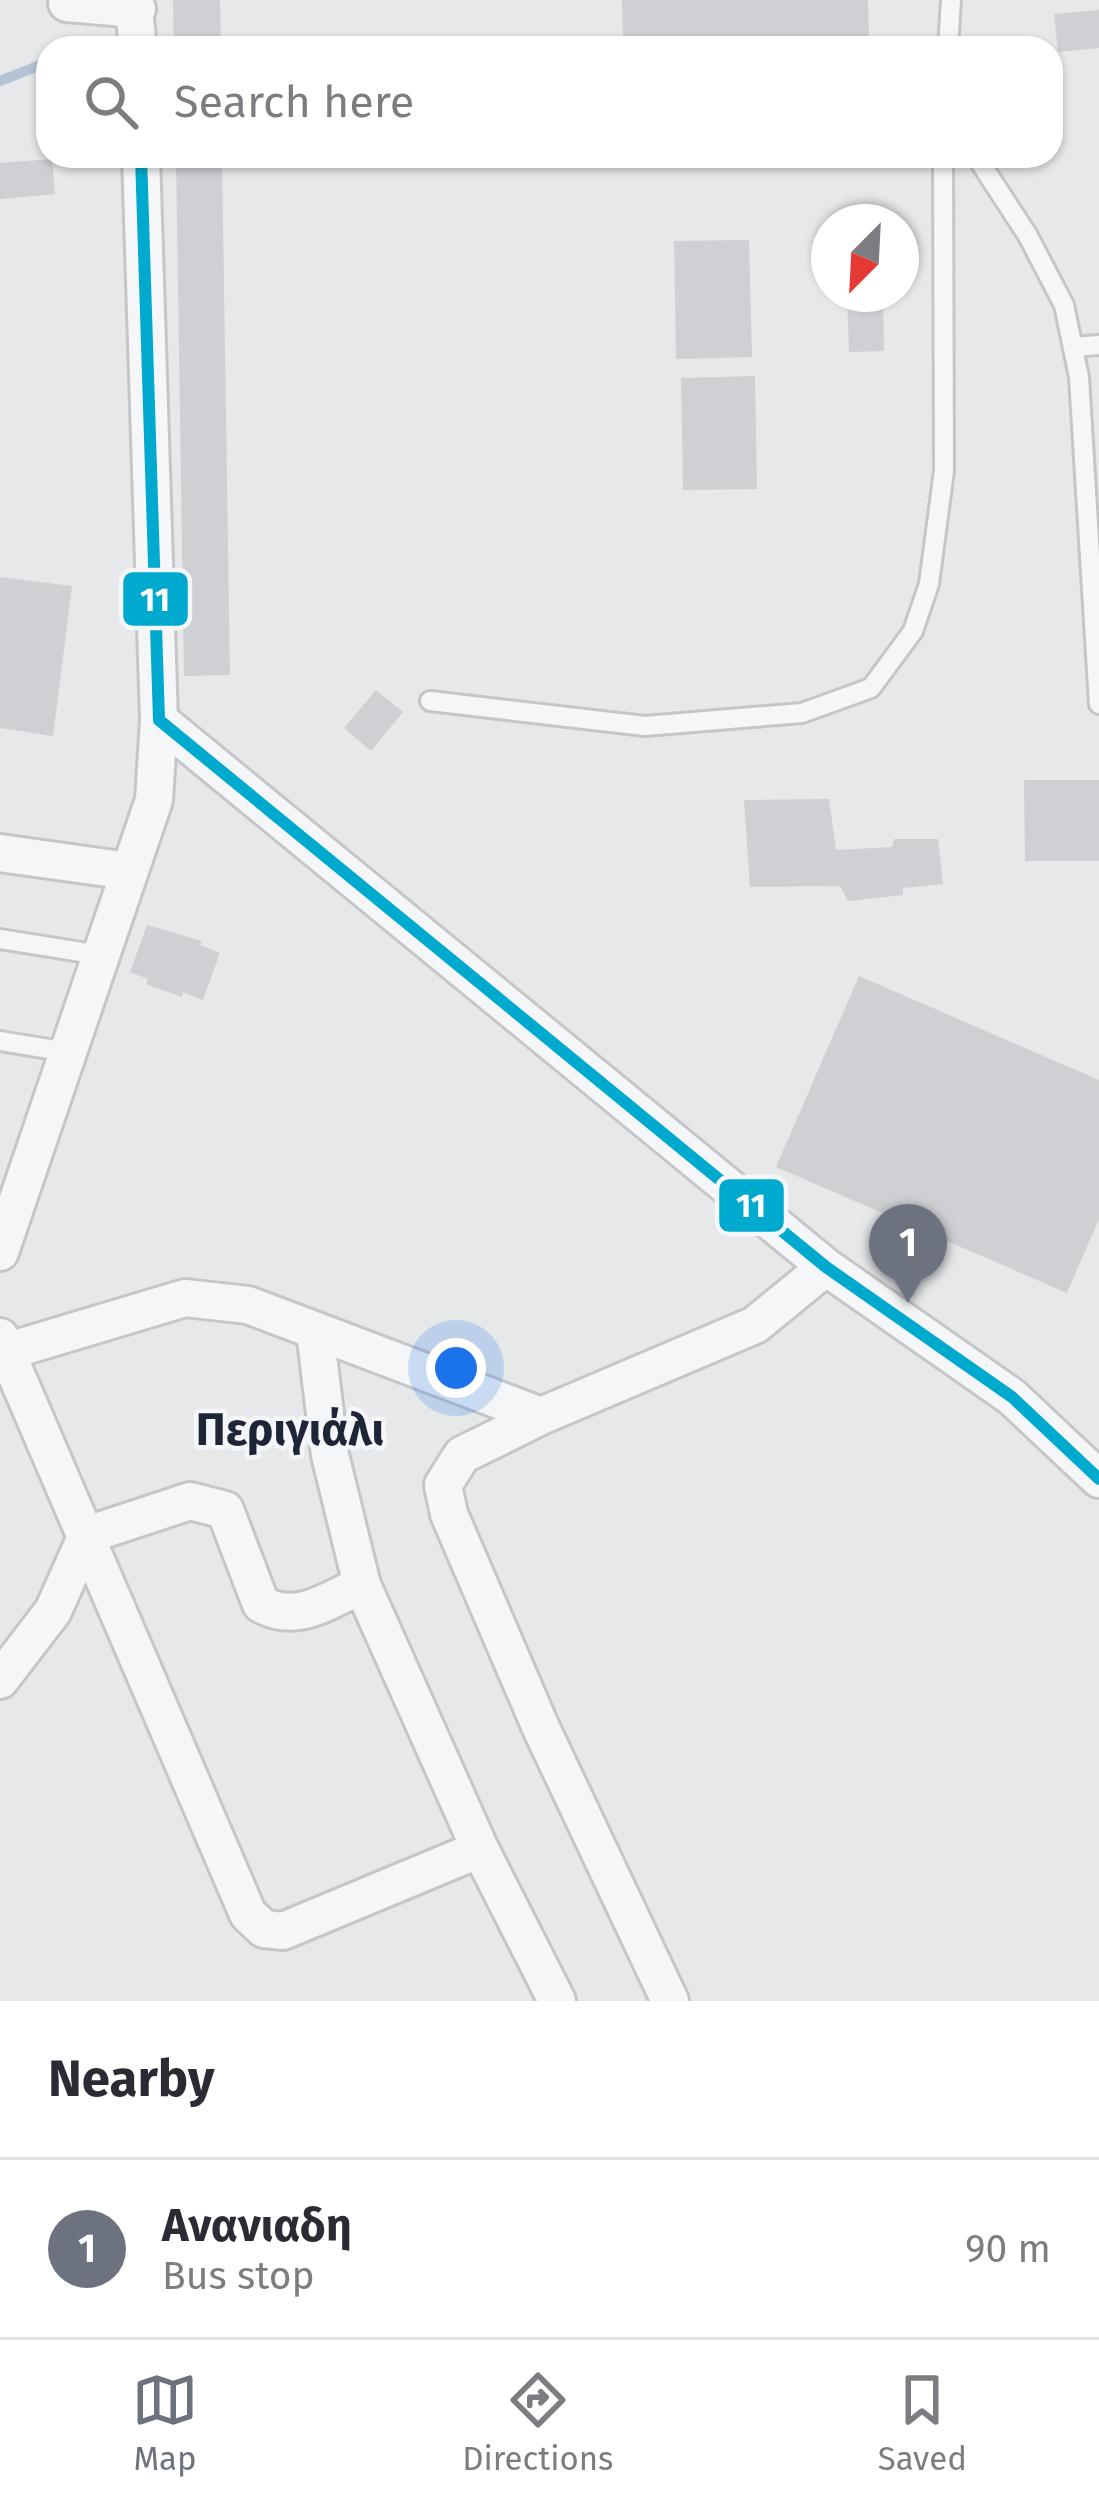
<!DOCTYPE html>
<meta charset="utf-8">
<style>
:root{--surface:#fff;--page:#f2f2f3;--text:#2b2b33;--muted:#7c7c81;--line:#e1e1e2;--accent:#6c737f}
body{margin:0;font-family:"Fira Sans",sans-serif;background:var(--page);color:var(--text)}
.compass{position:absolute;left:811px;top:204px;width:108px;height:108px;border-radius:50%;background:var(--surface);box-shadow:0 3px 9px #0004;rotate:204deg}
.you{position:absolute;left:456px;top:1368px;width:42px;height:42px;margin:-30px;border:9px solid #fff;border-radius:50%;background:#1a73e8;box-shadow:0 0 0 18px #1a73e833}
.badge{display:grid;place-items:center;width:78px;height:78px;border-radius:50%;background:var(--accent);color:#fff;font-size:39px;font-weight:700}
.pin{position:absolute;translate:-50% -99px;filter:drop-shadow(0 3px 6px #0008)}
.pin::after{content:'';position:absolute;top:63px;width:42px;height:36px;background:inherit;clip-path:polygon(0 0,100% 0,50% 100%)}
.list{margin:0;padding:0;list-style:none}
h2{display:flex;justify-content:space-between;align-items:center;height:156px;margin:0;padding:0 48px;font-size:51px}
h2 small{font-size:39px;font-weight:400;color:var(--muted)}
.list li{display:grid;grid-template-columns:78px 1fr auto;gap:36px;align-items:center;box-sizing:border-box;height:180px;padding:0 48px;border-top:3px solid var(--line)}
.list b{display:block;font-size:45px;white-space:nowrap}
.list p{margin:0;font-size:39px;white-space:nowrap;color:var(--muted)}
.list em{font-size:39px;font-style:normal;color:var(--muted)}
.icon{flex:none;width:66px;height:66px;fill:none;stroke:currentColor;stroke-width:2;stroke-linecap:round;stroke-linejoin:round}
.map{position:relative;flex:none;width:1099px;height:2001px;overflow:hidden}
.search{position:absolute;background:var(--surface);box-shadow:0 3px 9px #0004;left:36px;right:36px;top:36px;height:132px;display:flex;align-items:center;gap:30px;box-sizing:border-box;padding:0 42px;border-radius:36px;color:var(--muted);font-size:45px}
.sheet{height:336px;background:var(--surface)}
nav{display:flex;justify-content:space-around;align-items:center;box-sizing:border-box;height:168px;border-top:3px solid var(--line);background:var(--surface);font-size:33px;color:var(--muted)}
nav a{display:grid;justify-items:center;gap:6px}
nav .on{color:var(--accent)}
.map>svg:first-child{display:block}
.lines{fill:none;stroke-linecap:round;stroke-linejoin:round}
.stream{stroke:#b4c4d5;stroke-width:10}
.building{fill:#ced0d3}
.lane-casing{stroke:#c4c6c8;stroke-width:24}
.street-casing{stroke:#c4c6c8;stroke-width:42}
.lane{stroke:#f5f6f7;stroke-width:18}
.street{stroke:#f5f6f7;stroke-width:36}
.bus-1-casing{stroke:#f4f6f9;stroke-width:21}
.bus-1{stroke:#00a9ce;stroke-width:12}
.labels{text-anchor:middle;stroke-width:9;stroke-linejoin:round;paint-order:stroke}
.quarter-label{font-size:45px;font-weight:bold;fill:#1d2536;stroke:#f4f6f9}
.line-badge{stroke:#f4f6f9;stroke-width:4.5}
.badge-label{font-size:33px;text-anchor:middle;font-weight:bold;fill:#fff}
</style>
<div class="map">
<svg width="1099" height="2001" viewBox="0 0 1099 2001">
<rect width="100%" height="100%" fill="#e6e8ea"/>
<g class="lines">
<path class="stream" d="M0,81L48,62"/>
</g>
<path class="building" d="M173,0H220L221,48H174Z
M622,0H868L869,38L623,42Z
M1099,10V48L1058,52L1054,14Z
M176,156H222L230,675L184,676Z
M52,159L55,194L0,199V163Z
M749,240L752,357L676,359L674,241Z
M847,294H883L884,351L849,352Z
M755,376L757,489L683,490L681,378Z
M0,577L72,586L53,736L0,728Z
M376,690L403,712L371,751L344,728Z
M1024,780H1099V861H1025Z
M829,799L836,850L892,847L894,839H938L943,884L903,888V895L848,901L840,886L750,887L744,800Z
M147,925L202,941L200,945L220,953L203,1000L183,992L182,997L146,984L148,979L130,972Z
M859,976L1099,1080V1219L1067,1293L776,1167Z"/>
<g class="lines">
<defs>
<path id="lane" d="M948,48L951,0
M976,156L1028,236L1064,305L1079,377L1099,704
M1073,347L1099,345
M430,701L645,726L802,713L871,688L913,631L929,584L944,471L943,156
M0,939L100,955
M0,1041L67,1052"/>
<path id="street" d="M133,0L138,48
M67,3L137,9
M141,156L159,720L826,1267L1012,1397L1099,1479
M0,853L129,871
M0,1252L154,800L159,720
M315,1331L330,1455L362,1585L480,1849L557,2001
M0,1337L248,1914L264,1929L283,1931L480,1849
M5,1352L185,1298L248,1305L541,1416
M0,1680L53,1611L87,1535L190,1501L225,1510L261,1604C298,1624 326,1601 362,1585
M670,2001L541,1728L449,1514L443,1485L462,1455L541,1416L755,1325L826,1267"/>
</defs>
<use href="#lane" class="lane-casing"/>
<use href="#street" class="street-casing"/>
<use href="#lane" class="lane"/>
<use href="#street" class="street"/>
<defs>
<path id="bus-1" d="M141,156L159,720L826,1267L1012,1397L1099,1479"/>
</defs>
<use href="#bus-1" class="bus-1-casing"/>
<use href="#bus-1" class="bus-1"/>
</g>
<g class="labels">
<g class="quarter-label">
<text x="290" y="1445">Περιγιάλι</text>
</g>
</g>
<g class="line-badge">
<rect x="121" y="570" width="69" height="58" rx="12" fill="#00a9ce"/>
<rect x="717" y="1177" width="69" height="57" rx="12" fill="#00a9ce"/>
</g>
<g class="badge-label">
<text x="155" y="611">11</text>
<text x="751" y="1217">11</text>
</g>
</svg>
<svg class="compass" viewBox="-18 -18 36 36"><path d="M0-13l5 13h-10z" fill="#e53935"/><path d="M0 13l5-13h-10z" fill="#7c7c81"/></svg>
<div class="you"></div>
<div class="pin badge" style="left:908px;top:1303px">1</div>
<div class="search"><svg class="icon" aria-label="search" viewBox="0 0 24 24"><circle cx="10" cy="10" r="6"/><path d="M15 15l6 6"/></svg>Search here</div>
</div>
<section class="sheet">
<h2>Nearby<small></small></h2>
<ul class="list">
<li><span class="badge">1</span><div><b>Ανανιαδη</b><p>Bus stop</p></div><em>90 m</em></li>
</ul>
</section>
<nav>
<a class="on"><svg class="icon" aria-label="map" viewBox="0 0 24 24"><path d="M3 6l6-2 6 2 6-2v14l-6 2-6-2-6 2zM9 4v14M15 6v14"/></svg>Map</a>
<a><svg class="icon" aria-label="directions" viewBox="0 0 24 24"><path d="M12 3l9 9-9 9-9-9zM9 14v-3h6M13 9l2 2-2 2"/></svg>Directions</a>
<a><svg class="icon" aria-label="saved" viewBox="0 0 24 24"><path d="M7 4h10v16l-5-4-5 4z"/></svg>Saved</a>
</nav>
